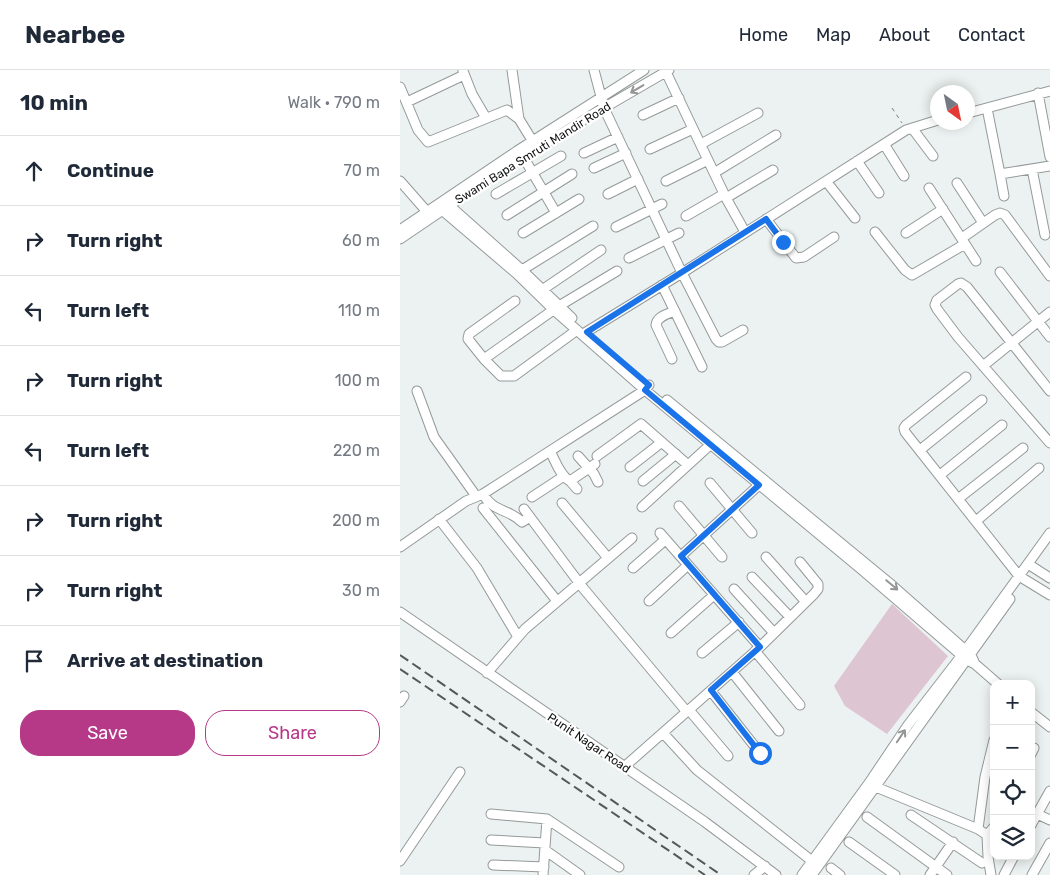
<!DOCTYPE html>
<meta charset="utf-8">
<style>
:root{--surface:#fff;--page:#f6f6f7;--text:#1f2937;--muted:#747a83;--line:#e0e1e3;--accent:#b63988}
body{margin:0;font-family:Rubik,sans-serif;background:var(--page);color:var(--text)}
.controls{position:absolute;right:15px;bottom:15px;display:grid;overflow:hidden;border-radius:10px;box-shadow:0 2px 12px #0003}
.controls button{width:45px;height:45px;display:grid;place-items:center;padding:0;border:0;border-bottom:1px solid var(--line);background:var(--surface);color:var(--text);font:25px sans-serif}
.compass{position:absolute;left:530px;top:15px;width:45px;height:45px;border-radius:50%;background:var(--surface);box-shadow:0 2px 12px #0003;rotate:147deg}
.stop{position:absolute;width:15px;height:15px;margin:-11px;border:4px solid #1a73e8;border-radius:50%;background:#fff}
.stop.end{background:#1a73e8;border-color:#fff;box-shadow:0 1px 5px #0008}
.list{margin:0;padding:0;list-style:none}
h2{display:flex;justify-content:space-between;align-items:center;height:65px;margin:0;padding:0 20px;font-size:21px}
h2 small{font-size:16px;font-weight:400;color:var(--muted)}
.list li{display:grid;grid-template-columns:32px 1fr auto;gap:15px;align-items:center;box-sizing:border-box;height:70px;padding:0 20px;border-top:1px solid var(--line)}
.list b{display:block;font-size:19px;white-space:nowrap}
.list em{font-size:16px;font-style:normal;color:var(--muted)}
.actions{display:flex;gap:10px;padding:15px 20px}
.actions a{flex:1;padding:11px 0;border:1px solid var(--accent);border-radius:20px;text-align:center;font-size:18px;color:var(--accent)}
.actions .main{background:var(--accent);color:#fff}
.icon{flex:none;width:28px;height:28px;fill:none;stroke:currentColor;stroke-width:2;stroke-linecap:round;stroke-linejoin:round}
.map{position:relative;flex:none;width:650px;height:805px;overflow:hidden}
header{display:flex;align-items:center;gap:30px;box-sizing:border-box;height:70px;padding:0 25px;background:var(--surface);border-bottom:1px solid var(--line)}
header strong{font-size:24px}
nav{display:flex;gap:28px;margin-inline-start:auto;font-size:18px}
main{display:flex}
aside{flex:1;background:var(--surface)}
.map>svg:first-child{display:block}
.green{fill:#dec5d2}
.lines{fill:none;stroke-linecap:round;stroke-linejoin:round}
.minor-casing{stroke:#949a99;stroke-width:11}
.path{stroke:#7a7e7d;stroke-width:1;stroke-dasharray:4 4;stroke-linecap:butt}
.minor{stroke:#fff;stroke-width:9}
.rail{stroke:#555857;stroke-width:2;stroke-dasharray:10 5;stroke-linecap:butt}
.oneway{stroke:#949595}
.route{stroke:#1a73e8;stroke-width:6}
.labels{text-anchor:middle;stroke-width:4.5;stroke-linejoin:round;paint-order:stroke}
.street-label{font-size:12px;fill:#121413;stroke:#fff}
</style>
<header>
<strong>Nearbee</strong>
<nav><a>Home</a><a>Map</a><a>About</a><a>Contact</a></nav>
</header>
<main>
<aside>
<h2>10 min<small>Walk · 790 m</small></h2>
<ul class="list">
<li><svg class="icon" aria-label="ahead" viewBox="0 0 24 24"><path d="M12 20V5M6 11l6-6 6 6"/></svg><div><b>Continue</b></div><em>70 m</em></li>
<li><svg class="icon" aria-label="right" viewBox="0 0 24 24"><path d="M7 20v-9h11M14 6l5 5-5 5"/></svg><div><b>Turn right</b></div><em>60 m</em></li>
<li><svg class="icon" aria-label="left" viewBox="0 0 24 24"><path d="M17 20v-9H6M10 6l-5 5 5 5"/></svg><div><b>Turn left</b></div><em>110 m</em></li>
<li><svg class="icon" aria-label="right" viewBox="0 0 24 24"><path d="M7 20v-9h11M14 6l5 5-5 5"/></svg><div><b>Turn right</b></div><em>100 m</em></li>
<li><svg class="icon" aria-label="left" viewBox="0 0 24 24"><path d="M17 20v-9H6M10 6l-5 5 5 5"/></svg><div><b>Turn left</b></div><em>220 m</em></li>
<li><svg class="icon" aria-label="right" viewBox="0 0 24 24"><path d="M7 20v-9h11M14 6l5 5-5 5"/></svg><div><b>Turn right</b></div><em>200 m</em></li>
<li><svg class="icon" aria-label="right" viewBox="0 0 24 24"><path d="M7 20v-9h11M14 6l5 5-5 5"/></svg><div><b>Turn right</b></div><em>30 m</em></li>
<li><svg class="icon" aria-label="arrive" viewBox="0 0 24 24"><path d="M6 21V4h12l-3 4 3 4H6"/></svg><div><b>Arrive at destination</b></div></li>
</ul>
<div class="actions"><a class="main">Save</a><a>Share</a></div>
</aside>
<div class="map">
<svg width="650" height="805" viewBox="0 0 650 805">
<rect width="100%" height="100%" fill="#ecf2f1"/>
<path class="green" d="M492,534L548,586L487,664L445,636L434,616Z"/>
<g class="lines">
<defs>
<path id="minor" d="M112,0L119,49
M194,0L204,38L282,203L316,269L319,272H322L343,260
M63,1L72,24L86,48
M266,2L326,128L345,162
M0,17L18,60L28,72L107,40L119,49L135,75
M638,23L650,87
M7,32L64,5
M587,38L600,104L650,96
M568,43L650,21
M243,45L279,28
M512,58L533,86
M301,74L358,43
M484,74L504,106
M250,79L293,59
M184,83L218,67
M124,88L156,143
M457,91L479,123
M194,98L226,83
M632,99L645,165
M314,103L376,65
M600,104L604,126
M0,111L29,144
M266,111L308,90
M426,111L455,148
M557,113L583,153
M529,118L576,191
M96,124L161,86
M208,124L238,109
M326,128L373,100
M49,135L122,200L172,248
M42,140L117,204L154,240L245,320L461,499L567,590L575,594L598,614
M107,145L172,104
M286,146L324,124
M366,149L396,188L404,187L434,167
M216,157L262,134
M0,160L117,81L244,0
M475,162L505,200L512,205L565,174
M123,163L179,129
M506,163L543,139
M562,168L595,145L600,143L605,145L650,206
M0,169L81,114L183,50L269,0
M229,188L279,163
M122,200L193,156
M600,202L650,267
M262,215L302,297
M142,220L201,180
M115,231L69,264L68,269L84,289L101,306H114L177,260
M183,264L282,203L506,60L538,50
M84,289L159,236L217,201
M272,289L256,255C257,246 268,244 275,241
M583,296L650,242
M566,307L506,355L504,358L505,362L619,506L650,525
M17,321L34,367L76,426
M650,321L567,217L561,213L558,214L537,230L535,235L537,239L558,267L650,373
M267,330L493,516L571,585L575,594
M520,380L582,330
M150,381C155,390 160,406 170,411L195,394
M178,386L194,404L198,412
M197,386L241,354L288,395
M230,397L262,372
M540,405L602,355
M170,411L177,419
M243,411L276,384
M310,413L352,463
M83,424C93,442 109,439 122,452L130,447
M132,427L164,406
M558,429L623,378
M162,433L208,488
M279,436L322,487
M242,437L310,375
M83,438L157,531
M124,439L183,518L287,642
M39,449L77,498L118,567
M576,451L639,398
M260,463L360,577
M0,477L66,431L83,424L245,320L249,315
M281,486L359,415
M366,487L406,532
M628,494L650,508
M233,498L265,470
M352,507L390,547
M334,519L374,563
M249,531L288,495
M0,542L305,752L376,805
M271,563L314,525
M355,581L400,635
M302,583L339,552
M332,602L379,661
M87,603L125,559L232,468
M311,621L360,683
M0,632L4,626
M289,640L328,686
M631,642L650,657
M263,663L297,700L412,791
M631,684L634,678
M224,697L360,577L414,524L418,519V514L400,492
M471,715L578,759L587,765L588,787L591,805
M91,744L147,749L219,797
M637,744L650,750
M511,745L582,793
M467,747L547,805
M631,755L650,721
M578,759L585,707L594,670
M587,765L594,757
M91,770L145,773
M449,772L495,805
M145,780L180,805
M0,791L60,702
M93,795L144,797
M431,798L440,805
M143,805L147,749
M354,805L365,796
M402,805L469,713L508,655L562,585L650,463
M412,805L610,529
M530,805L553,772
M604,805L614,786
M632,805L650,773"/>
</defs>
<use href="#minor" class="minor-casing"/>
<path class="path" d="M492,38L502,53"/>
<use href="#minor" class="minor"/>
<path class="rail" d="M0,585L321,805
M0,599L305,805"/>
</g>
<defs><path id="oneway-shaft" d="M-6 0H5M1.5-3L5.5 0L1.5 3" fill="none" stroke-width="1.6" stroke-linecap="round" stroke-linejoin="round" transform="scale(1.25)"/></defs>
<g class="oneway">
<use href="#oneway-shaft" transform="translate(237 19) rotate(149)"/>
<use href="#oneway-shaft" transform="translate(492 515) rotate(40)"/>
<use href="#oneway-shaft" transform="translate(501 666) rotate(-56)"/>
</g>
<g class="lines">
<path class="route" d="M360,683L311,620L360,577L281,486L359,415L245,320L249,315L187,262L366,149L383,172"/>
</g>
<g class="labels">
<g class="street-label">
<text transform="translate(133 83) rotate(-32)" y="4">Swami Bapa Smruti Mandir Road</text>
<text transform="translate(189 673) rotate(34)" y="4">Punit Nagar Road</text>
</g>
</g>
</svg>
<div class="controls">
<button>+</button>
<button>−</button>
<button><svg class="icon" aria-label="locate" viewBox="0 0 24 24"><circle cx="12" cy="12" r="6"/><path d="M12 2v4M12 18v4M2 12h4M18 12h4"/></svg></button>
<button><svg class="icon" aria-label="layers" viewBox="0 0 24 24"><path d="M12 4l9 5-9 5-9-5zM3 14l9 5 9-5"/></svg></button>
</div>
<svg class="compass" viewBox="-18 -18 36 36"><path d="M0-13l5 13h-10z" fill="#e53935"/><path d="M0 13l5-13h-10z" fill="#747a83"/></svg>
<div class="stop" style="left:360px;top:683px"></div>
<div class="stop end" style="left:383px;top:172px"></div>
</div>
</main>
